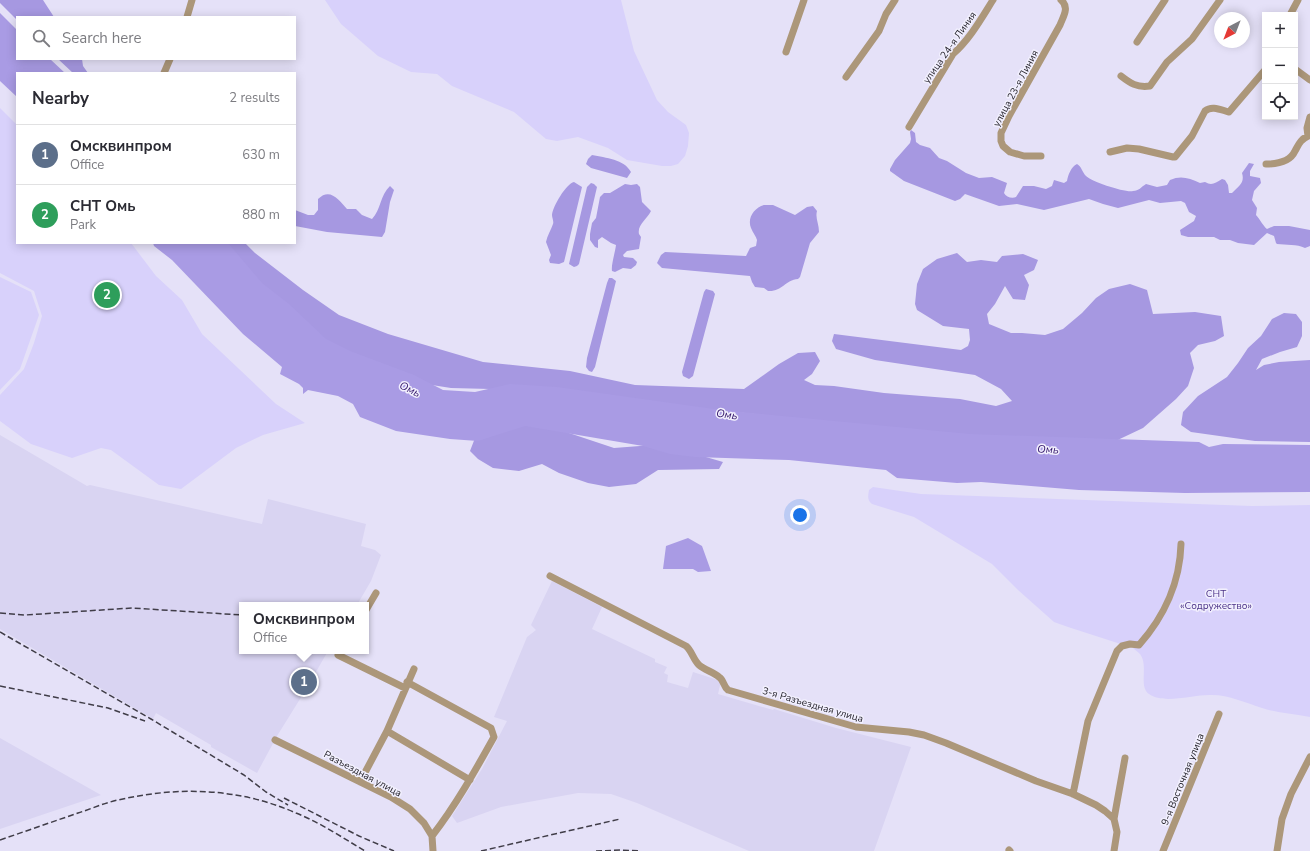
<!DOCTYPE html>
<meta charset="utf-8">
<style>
:root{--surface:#fff;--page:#f2f2f3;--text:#2b2b33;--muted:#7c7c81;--line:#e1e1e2;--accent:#785b2f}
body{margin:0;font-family:"Nunito Sans",sans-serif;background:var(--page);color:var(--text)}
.controls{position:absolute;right:12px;top:12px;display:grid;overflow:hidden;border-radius:0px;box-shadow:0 2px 10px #0003}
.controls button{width:36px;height:36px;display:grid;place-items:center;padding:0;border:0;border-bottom:1px solid var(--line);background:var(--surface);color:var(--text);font:20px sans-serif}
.compass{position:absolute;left:1214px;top:12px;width:36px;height:36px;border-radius:50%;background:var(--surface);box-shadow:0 2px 10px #0003;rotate:222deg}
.you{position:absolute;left:800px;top:515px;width:14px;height:14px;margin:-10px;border:3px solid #fff;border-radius:50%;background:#1a73e8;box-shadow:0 0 0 6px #1a73e833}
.badge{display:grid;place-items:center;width:26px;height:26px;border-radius:50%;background:var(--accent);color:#fff;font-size:13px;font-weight:700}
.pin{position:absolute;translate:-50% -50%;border:2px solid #fff;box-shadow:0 1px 4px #0006}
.popup{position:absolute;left:239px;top:602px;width:130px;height:52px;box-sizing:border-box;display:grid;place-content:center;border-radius:0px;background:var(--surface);filter:drop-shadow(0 1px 3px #0005);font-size:13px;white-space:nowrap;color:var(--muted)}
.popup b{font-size:15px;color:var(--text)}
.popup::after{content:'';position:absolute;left:50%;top:100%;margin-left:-8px;border:8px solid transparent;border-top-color:var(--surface)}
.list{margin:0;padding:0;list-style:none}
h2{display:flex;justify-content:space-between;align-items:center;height:52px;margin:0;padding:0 16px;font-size:17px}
h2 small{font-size:13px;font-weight:400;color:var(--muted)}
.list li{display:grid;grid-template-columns:26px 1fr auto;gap:12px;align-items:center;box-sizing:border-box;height:60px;padding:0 16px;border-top:1px solid var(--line)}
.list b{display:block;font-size:15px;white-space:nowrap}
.list p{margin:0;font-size:13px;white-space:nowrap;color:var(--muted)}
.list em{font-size:13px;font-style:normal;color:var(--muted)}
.icon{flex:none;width:22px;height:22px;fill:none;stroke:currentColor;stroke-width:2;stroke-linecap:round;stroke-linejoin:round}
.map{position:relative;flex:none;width:1310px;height:851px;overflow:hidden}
.search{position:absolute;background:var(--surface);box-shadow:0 2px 10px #0003;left:16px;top:16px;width:280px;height:44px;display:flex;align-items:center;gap:10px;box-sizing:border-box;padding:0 14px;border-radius:0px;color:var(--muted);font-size:15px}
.panel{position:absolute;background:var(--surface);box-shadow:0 2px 10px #0003;left:16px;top:72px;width:280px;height:172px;border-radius:0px}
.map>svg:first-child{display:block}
.built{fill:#d9d4f2}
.green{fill:#d8d1fb}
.forest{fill:#a698e1}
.water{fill:#a99be4}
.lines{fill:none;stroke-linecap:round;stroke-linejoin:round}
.minor{stroke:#ac977a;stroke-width:7}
.rail{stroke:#403d48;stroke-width:1.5;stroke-dasharray:6 3;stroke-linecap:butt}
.labels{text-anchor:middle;stroke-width:3;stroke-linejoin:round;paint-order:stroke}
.street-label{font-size:10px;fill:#1e1c24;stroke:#f2f0fe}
.park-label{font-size:10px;fill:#4c3388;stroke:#f2f0fe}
.water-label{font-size:11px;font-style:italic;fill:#35176c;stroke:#f2f0fe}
</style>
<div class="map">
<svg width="1310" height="851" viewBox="0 0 1310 851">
<rect width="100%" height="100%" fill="#e5e1f8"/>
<path class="built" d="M0,435L87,486L90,485L262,524L268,499L366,524L361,546L375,550L381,555L371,581L357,605H242V651H328L309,684L311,686L308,692L305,691L277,736L257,773L211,747V745L156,713L153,719L0,629Z
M552,581L602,607L592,629L655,659V662L667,667L664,673L668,675L667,682L688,688L693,672L721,681L718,694L773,710L774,709L836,728L911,747L874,851H749L637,803L611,794L578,793L501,807L457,823L452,816L482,769L507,721L494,717L527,637L536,630L531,625Z
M0,738L101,795L0,829Z"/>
<path class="green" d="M325,0H621L634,51L657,100L668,112L686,125L689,133L688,146L685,156L678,164L671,166H662L627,160L608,148L578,137L557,141L546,139L514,112L452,86L437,74L411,72L378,56L341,24Z
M0,108L17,125V243H131L156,276L182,300L202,334L276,404L305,423L263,435L236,448L181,489L159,485L111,450L101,448L72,458L31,444L0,421V395L24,369L34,343L42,316L34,291L0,273Z
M0,277L31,292L39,315L20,369L0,390Z
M873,487L921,494L1252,506L1310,505V717C1294,714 1277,713 1262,708C1246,703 1229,695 1212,695C1194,694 1164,705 1149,694C1138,686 1149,666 1140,654C1138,652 1135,650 1133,648L1068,627L1054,622L1018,590L992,564L914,517L872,504C867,500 868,496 869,490Z"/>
<path class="forest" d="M0,0H43L54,17H17V20L0,3Z
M58,59H82L83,66L88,73H73Z
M911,130L915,133L916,142L920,145L930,148L939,158L947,161L966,173L979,178L992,177L1007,183L1004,193C1006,197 1012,199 1016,197L1023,186H1034L1046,189L1052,186L1054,180L1064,183L1067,181C1068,175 1071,167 1077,164C1082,167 1082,172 1086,176C1092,182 1126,193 1133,191C1139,191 1141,187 1146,184L1157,187L1167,185L1170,180C1181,175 1189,178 1200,183L1205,182C1212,186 1215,183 1222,179L1225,180L1228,185L1229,193H1232C1239,186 1245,183 1242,173L1249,163L1254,164L1250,171V176L1260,178L1261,183L1254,191L1252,200L1257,208L1256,215C1260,219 1263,226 1267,229L1274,226H1289L1310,230V246L1305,248C1297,244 1286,245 1277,244L1276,243L1274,236L1267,233L1254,245L1238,243L1230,240H1220L1214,237H1188L1181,235L1180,230L1194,221L1196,216L1189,212L1185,203L1181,201L1160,203L1149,200L1118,208L1103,204L1089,199L1044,210L1017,204L999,206L965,194L960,199L955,201L904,181L890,171V169L895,160L910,143L911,139L910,132Z
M592,155C606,158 624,159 631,172L627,178L591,168L586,164L588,159Z
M574,182L582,187L564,262L559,264L550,263L549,260L551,255L546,242C547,236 551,230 553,224C554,221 552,218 552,215C553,206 566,184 574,182Z
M591,183L594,184L597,187L579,264L577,266L574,267L569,264L587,187Z
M625,184L631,185L637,184L640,187L642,202L651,211C647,219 637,225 639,234L641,237L639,249L627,251L623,255L624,257L633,258L637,262L636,265L631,269L623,268L615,272L612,271C611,265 615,253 616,245L611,243L602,237L598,240V248L595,247L590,240V234L592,223L596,218L600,197L604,193H610Z
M390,186L394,190L390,202L385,232L382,237L327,232L295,226V210L308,215H314L318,210V199C330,187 339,200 347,209H356L362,215L372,219C381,210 380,195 390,186Z
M764,205H773L795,215L807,207L813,206L817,211C815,218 819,224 819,232L810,243L800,277L798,279C785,280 782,292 768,291L764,288L755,287L752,282L750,276L662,268L657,263L661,255L665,252L746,256L750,248L756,246L757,240C756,236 753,233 751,228C747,218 754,208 764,205Z
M223,243H245L255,253L303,290L339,315L388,334L483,362L570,371L635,385L744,389L779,364L798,353L815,352L820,361L812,374L804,380L815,385L834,386L884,393L960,399L996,406L1012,401L1001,389L975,375L875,360L836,349L832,341L834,334L961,350L968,346L970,340L969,329L943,326L917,310L915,304L917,284L923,269L937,259L957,253L967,262L981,260L997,262L1002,256L1023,254L1038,260L1034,270L1024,275L1029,285L1025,300L1013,299L1005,286L995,304L987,314L989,324L1011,333H1022L1045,335L1063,329L1082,313L1096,298L1109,289L1130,284L1147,290L1153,314L1195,312L1221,316L1224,336L1215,341L1198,345L1190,353L1194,368L1188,386L1176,399L1143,428L1105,446L1070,447L526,390L451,388L419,383L329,345L270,296Z
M609,278H612L616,281L595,367L592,372L589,371L586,367L587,358L607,283Z
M706,289L713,291L715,294L693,376L689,379L683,376L682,372L704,292Z
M1284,313L1296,314L1302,322V336L1297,347L1280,352L1262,359L1256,370L1264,365L1279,362L1310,360V442L1255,441L1191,432L1181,425L1183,412L1198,396L1227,377L1238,363L1248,348L1261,336L1272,319Z
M507,426H548L614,448L653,445L682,450L723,462L719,469L658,470L636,484L609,487L588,483L559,473L542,464L519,471L493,468L478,459L470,451L475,438Z"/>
<path class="water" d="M0,13L17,30V59H50L65,73H17V97L0,81Z
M153,243H228L262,283L289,304L326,339L350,351L414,375L443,390L475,392L510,384L557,387L721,410L970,434L1199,442L1209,447L1223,444L1310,445V492L1185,493L1079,490L981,482L957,483L897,478L886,470L789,460L695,457L670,454L643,446L525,426L478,441L450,439L396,431L360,417L353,404L338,396L308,390L303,394V388L299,384L280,374L282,367L243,334L172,260L154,246Z
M688,538L702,546L711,571L698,572L693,569H663L666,546Z"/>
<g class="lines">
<path class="minor" d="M1290,15L1298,0
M187,17L192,0
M1137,42L1165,0
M786,52L804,0
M1295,69L1310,80
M164,73L170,59
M1121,76C1130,83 1137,88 1150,86L1167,62L1192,39L1220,0
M846,77L879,31L886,14L895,0
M909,127L953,54C970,39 981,19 993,0
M1110,152L1127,148L1139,149L1173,157H1175L1192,136L1205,111C1212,105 1221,110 1229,112L1265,70
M1041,156H1024L1010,152L1003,146L1001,141V133L1009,116L1060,25C1063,17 1070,7 1061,0
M1266,164C1277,164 1290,162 1295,151C1299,144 1300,140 1308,136L1307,128L1310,117
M550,576L686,646C692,651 693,659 699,665C705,670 713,672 719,677C724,680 723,686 728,690L856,727L909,732L924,735L946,743L1036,781L1073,794L1096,805L1105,811L1114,819
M366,610L376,593
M340,651L338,655L405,688
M407,682L491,728L494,737C475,771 456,805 432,836
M387,731L470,780
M275,740L391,797L410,809L424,823L432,836
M360,782L387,731L414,669
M1073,794L1088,721L1117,651L1122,646L1130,644L1139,645C1164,617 1180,582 1181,544
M432,836L433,851
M1009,850L1010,851
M1114,851L1117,832L1114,819L1125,758
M1163,851L1219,714
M1277,851L1282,819L1291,794L1310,757"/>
<path class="rail" d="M0,613L25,615L132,608L242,615
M0,632L151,719L244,775L266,792L288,805
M0,686L108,708L145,721
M284,798L359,836L394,851
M0,840C26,831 52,822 78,813C91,809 104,803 118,800C179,786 239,788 296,813C321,823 343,838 365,851
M481,851L620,819
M596,851L620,850L641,851"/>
</g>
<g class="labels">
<g class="street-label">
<text transform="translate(949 47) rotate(-55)" y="4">улица 24-я Линия</text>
<text transform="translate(1015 88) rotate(-62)" y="4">улица 23-я Линия</text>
<text transform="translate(813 704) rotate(16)" y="4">3-я Разъездная улица</text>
<text transform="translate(363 773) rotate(28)" y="4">Разъездная улица</text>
<text transform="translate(1182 779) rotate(-68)" y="4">9-я Восточная улица</text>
</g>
<g class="park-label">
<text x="1216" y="597">СНТ<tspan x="1216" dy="12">«Содружество»</tspan></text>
</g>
<g class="water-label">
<text transform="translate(410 389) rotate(26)" y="4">Омь</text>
<text transform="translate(727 414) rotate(8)" y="4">Омь</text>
<text transform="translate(1048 449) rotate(3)" y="4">Омь</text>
</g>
</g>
</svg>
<div class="controls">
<button>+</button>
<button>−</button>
<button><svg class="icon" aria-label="locate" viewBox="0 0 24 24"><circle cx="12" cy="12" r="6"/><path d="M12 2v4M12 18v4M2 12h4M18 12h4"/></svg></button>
</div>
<svg class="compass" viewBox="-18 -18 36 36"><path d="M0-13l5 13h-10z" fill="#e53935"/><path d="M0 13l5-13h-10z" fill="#7c7c81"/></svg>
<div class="you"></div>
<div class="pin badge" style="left:304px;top:682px;background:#5c6f8a">1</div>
<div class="popup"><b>Омсквинпром</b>Office</div>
<div class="pin badge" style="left:107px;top:295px;background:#2e9e5b">2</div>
<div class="search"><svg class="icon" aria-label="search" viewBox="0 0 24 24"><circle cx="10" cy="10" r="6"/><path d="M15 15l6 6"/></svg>Search here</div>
<section class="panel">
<h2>Nearby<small>2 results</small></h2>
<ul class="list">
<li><span class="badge" style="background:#5c6f8a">1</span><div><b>Омсквинпром</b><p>Office</p></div><em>630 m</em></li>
<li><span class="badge" style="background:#2e9e5b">2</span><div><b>СНТ Омь</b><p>Park</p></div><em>880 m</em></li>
</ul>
</section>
</div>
